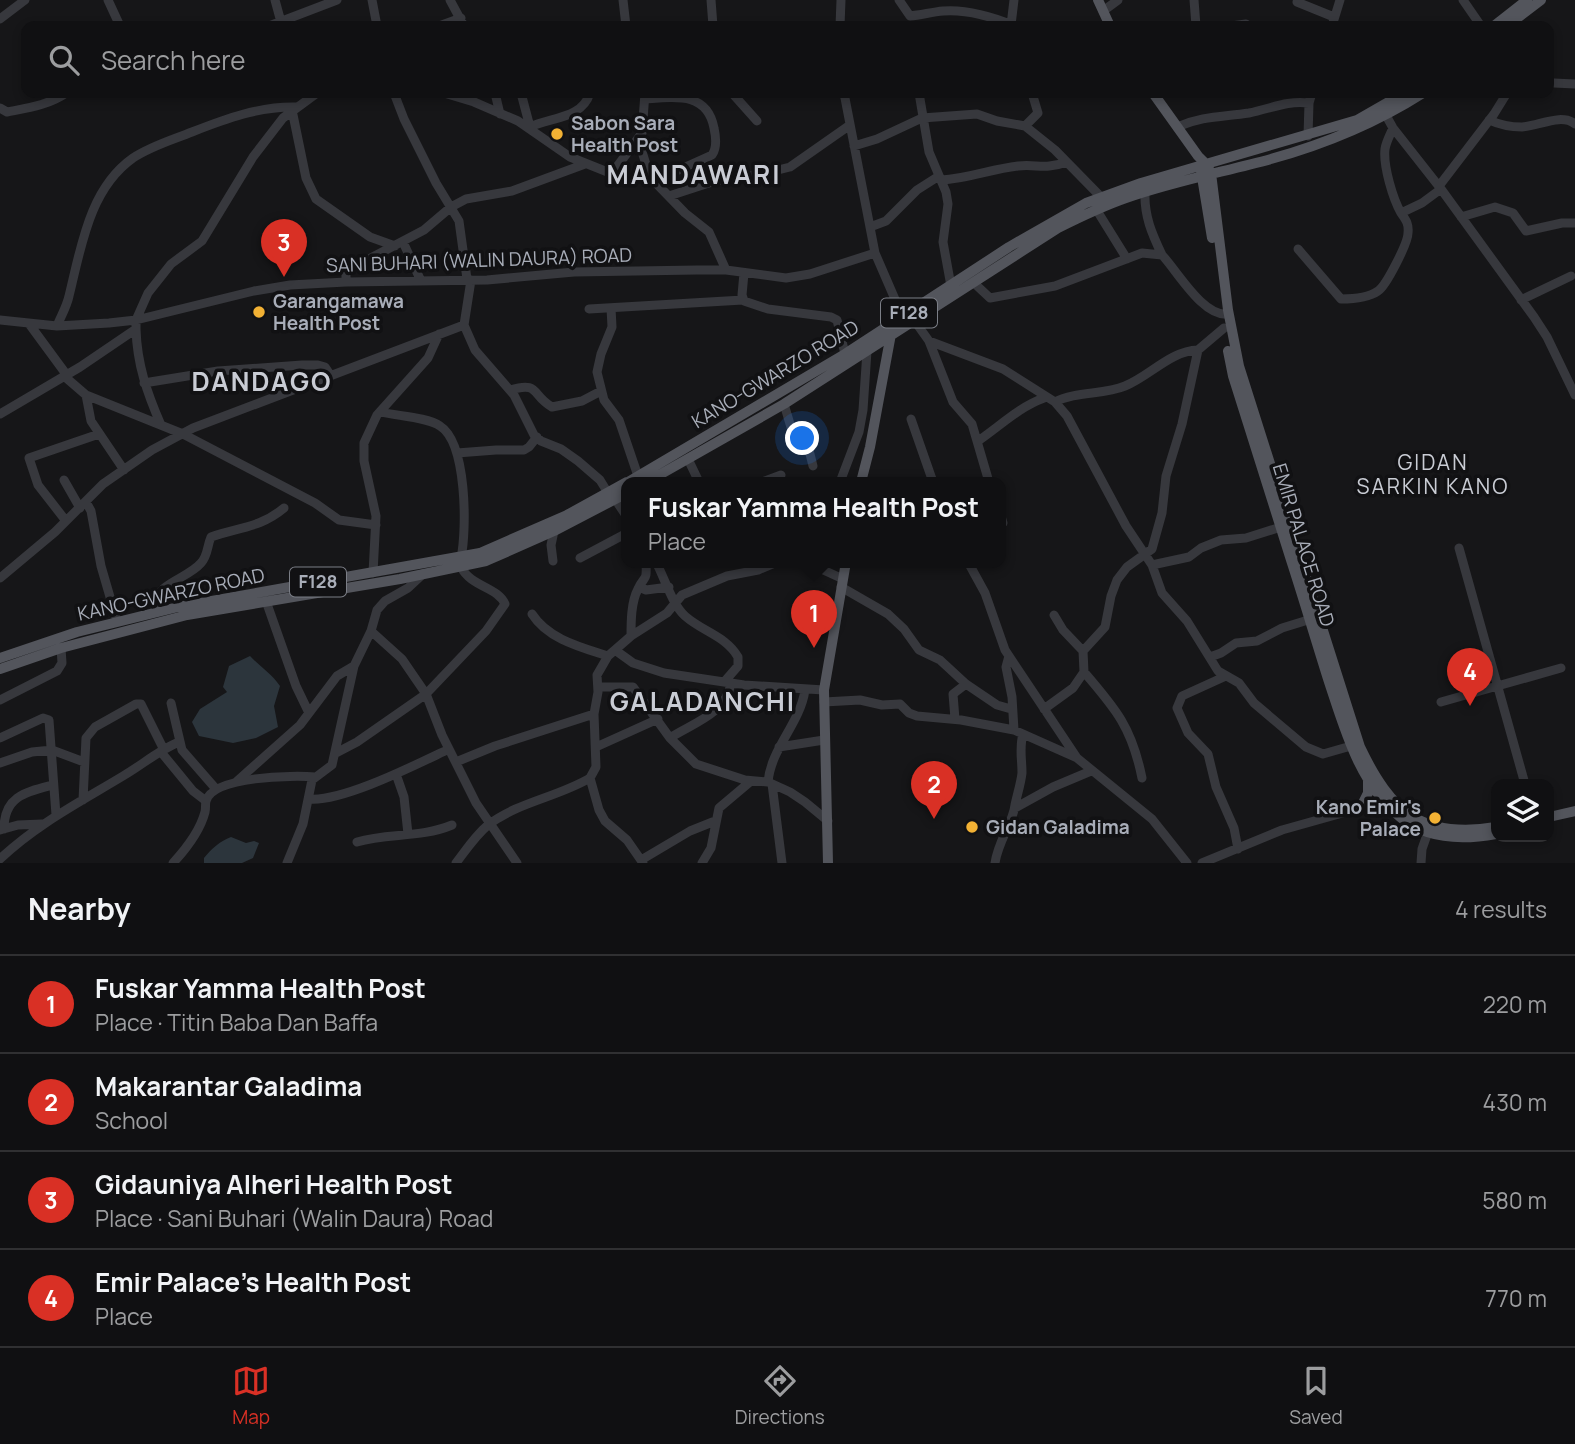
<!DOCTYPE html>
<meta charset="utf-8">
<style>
:root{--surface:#101012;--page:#1e1e20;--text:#f1f3f6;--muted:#9c9d9f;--line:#303032;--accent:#d93025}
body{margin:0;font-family:Manrope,sans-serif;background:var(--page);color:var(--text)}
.controls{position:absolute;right:21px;bottom:21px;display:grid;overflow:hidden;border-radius:14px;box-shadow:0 4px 10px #0003}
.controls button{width:63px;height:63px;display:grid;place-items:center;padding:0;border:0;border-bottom:2px solid var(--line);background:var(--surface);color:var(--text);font:35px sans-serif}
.you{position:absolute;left:803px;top:439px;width:24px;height:24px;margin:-18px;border:5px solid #fff;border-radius:50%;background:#1a73e8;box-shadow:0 0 0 10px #1a73e833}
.badge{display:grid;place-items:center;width:46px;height:46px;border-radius:50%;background:var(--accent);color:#fff;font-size:23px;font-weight:700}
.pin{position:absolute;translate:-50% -58px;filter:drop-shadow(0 2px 4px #0008)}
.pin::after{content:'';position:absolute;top:37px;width:24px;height:21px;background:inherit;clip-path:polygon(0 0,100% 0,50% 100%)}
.popup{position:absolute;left:621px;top:477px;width:385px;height:91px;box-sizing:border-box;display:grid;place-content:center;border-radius:14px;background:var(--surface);filter:drop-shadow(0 2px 5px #0005);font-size:23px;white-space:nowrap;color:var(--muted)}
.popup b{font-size:26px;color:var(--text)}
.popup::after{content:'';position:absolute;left:50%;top:100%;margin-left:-14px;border:14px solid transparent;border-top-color:var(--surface)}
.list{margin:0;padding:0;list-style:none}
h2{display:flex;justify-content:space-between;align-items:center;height:91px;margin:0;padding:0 28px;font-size:30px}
h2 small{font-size:23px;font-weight:400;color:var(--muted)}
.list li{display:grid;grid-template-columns:46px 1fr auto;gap:21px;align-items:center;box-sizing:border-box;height:98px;padding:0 28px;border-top:2px solid var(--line)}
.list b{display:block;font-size:26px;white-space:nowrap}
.list p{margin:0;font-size:23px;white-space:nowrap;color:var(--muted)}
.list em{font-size:23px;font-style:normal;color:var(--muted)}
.icon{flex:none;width:38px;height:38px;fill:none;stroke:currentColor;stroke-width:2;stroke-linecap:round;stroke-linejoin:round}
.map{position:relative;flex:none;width:1575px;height:863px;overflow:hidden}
.search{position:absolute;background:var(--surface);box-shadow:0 4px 10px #0003;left:21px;right:21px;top:21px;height:77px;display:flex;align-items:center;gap:18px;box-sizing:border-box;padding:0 24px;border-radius:14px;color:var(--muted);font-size:26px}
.sheet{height:483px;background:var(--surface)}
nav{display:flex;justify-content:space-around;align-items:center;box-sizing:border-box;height:98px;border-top:2px solid var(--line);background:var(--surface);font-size:19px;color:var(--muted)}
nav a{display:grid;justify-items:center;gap:4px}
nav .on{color:var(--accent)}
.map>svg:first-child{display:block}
.water{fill:#2c353c}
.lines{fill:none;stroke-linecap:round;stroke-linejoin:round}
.minor{stroke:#37383d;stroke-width:9}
.major{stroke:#53555c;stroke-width:10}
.poi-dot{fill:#f2b134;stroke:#111113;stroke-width:2.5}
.labels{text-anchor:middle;stroke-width:7;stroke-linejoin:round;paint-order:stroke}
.shield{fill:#111113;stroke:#7b7e86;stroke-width:2}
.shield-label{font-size:18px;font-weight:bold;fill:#a8adb8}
.poi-label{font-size:19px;font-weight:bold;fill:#a8adb8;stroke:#111113;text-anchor:start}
.street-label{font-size:19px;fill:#a8adb8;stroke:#111113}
.neighbourhood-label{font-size:21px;letter-spacing:2px;fill:#c9ccd4;stroke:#111113}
.district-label{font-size:26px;font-weight:bold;letter-spacing:2px;fill:#c9ccd4;stroke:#111113}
</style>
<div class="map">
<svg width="1575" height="863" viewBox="0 0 1575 863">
<rect width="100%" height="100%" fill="#161618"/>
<path class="water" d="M250,656C260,667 271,673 280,686L274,706L278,727L256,738L233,743L199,736L192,722L200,709L227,692L223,687L229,666Z
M231,837L246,843L254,841L259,843L253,858L242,863H204V858C211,849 220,841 231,837Z"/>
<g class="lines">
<path class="minor" d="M108,0L120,26
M275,0L281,22
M372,0L377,26
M450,0L464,26
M623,0L626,26
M711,0L713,26
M899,0L910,16C921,15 932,12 943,11C967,9 993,17 1015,26
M1194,0L1196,26
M1463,0L1481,26
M1297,2L1334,17
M1103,11L1118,0
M0,19L25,0
M1011,25L1014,0
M269,26L337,0
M439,26L461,18
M840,26L841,0
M1231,26L1246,24L1249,26
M1332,26L1340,0
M1554,83L1575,84
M394,93L404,119L436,183L459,221L467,279
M444,93L474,102L518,121L570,157L610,173L613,172L642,133L645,93
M495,93L500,114
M521,93L530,127C551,117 582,119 590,93
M732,93L757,121
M844,93L875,253L904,320
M919,93L929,152L946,192L948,204L943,242L951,286
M645,99C674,97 707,91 714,128C716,137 717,148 712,155L672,173L650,177
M0,108L7,112C27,108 49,105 66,93
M292,110L306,178L316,199L370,237L395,246
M1383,110L1393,128L1441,189L1534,317L1547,337L1575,395
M1489,120C1500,125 1510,127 1522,127C1539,126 1561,113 1575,124
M1025,126L1038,113L1032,93
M1177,127C1202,116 1222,117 1249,113C1270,109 1287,100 1309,103
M1393,128C1390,135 1386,142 1385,149C1383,166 1393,199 1401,213L1422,203L1441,189
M1308,136L1309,103L1312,93
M638,139L650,177L685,213L709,232L726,270
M854,146L877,139L922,118L977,114L997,121L1025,126L1055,150L1101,197
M941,180C968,179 991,169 1018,166C1038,164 1044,170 1067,162
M1439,186L1494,114L1507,93
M1145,192C1144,216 1152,234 1162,255
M669,196L715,181L766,173L790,167L850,125
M1096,209L1127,259
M1461,217L1495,207L1513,213L1526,231L1562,223H1575
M870,227L886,221L917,190L939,176
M403,242L421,281
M1298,249L1341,299C1353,299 1368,298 1378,291C1386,286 1408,243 1408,233C1409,224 1406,220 1401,213
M744,273L742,295L744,301L768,309L831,317L837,320L845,354
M471,280L464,325L475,350L514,395L534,435L541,441L561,449L578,461L600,480L608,493
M346,282V271L424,230L451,207L466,199L512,191L585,164
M974,283L990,298L1055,286L1142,253L1162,255C1178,272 1203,317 1228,314
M1521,300L1571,276
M611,308L612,327L601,354L597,372L604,400L619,420L638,476
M589,309L743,300
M0,320L57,326L109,323L136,320L254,291L290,285L346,282L487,280L574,272L697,270H726L786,278L810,274L875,253
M914,320L929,341L953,402L972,424L989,482
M30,325L66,374
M57,326C61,316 67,306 69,296C81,248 89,189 133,158C151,146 172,140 192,132C225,119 260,106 296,107
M136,329C137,364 147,393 161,425
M929,341L1003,369L1055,402L1067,416L1126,526L1152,565L1162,593L1187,621L1218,671L1239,683L1254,703L1306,747L1323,754L1351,746
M64,376L86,395L183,434L315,503L339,520L376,525
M144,383L218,371L302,365H318L325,367L331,376
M510,390C540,381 531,395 552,407L582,401L601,391
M86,395L91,421L124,470
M1055,402C1076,391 1103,395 1125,386C1150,376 1170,351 1198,350
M784,404L793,434L808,446L813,466
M381,412C397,416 427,417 440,426C467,443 467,529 461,558
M0,414L80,367L136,329V320L148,293L171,264L202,241L253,157L283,118L317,93
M911,419L933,482
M978,441C1000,426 1019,407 1044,398
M457,453L496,450H524L529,447L537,437
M688,459L699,482
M64,480L80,508
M762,482L781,475
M840,482L859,432L863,410L867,351
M615,499L627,517
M86,502L91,511L101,566L117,621
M1001,516L1003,523
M66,521L38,485L29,458L99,434
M1459,548L1525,784
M580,558L627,533
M553,561L551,545L554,531
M656,562C665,579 672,604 685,616C703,632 726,636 738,657V666L725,681
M806,562L843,579
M968,562L985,593L1005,650L1077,758L1152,819L1187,863
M1152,565L1189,557L1201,548L1221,540L1246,538L1281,527
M373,573L376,516L364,461V443L377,415L428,358L439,334
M0,578L55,532L103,484L152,450L193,428L464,325
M639,587L646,590L669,587
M841,587L888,614L904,629L919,650L940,660L966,684L997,705L1011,709
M266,601L296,686L309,713
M157,612L154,604C159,582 187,579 201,563C208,556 207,546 211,537C239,527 260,528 284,508
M532,614C548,639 580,647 608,656
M371,631L402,659L426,694L442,735L476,803L517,863
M631,636C631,622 631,602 638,589C645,574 647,583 646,562
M615,650L633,663L664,673L744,685L824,690
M1083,651L1105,627L1111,596L1117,580L1127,567L1152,549L1162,513L1166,476L1182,424L1198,350L1224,328
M1009,656L1006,667L1012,697L1014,730
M1210,657L1221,653L1236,643L1257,641L1282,628L1308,620
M1084,672C1116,709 1132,728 1142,778
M1226,676L1182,696L1177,708L1188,733L1208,754L1216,787L1234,828L1238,849
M598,687H633L670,738L696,764L745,780L768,782L790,792L805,802L828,821
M0,700L57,671L62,663L61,648
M824,702L860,700L882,705L900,704L909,713L917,716L961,720L1014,730L1077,758
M1441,702L1561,668
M171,703L182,750L216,789
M1044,709L1073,688L1084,672L1083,651L1063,630L1054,615
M955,719L953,694L966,684
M0,738L43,718L49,720L56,815
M670,738C693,723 726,714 731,683
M596,747L658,719
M779,747L824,740
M161,752L193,791L206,801
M336,753L357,742L426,694L486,631L505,604C498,587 471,587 461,567
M456,762L495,746L594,714
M0,763L32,752L52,750L84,762
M396,774L404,797L408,834
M236,782L300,725L337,676L354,666
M768,782C771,748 800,724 805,690
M772,784L782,863
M309,799C343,802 417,764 449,749
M83,800L86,738L95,727L136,704H141L163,748
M1015,808L1053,787L1091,771
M4,829C4,796 26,792 53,785
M0,830L18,825L42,824
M357,842C388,833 421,838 452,825
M0,859C37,824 80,802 123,776C142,765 159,750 179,742
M641,860L690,831L715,821
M173,863C186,849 200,831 205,812C206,808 205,805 206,801C213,776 294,775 315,777
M287,863L303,824L312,780L332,765L354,666L371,631L377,610L385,601L408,588L423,574
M456,863C466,850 475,836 488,825C518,802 558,797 590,778
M643,863L627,840L605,821L599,810L590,778L596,767L594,714L598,692L597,675L608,656L631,636L667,613L682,595L727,576L758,570L777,562
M702,863L711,848L719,808L751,781
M995,863C998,841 1013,823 1015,805C1017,795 1021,783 1022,773C1022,758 1019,748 1023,734
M1202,863L1282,830L1371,805L1387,796
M1421,863L1422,849L1428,832"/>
<path class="major" d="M1098,0L1110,26
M1494,26L1527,0
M1507,26L1541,0
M1153,93L1198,156L1207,165L1211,173L1228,310L1239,366L1360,747C1391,812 1422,839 1496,827
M1201,171L1212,238
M1228,351L1233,376C1252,438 1272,498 1291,560C1304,600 1316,641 1329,682C1345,730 1359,783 1400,817C1427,840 1463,840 1496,834
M628,482L845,354L1009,247L1086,203L1141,183L1357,120L1404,93
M647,482L784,404L1058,228C1080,217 1103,206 1126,198C1174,181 1223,172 1271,159C1325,144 1376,123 1423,93
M861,482L870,447L891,334
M0,658L77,632L178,607L480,553L567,515L627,482
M0,669L61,648L187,615L400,579L486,561L554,531L627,493
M1363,803L1368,793V780
M1549,817L1575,811
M828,863L824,690L846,562"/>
</g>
<g class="poi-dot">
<circle cx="557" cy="134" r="7"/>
<circle cx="259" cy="312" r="7"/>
<circle cx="1435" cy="818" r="7"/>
<circle cx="972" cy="827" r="7"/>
</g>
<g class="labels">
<g class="shield">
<rect x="881" y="298.5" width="56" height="29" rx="5"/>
<rect x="290" y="567.5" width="56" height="29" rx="5"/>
</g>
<g class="shield-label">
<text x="909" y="319">F128</text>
<text x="318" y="588">F128</text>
</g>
<g class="poi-label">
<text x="571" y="130">Sabon Sara<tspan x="571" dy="22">Health Post</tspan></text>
<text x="273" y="308">Garangamawa<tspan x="273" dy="22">Health Post</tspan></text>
<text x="1421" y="814" text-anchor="end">Kano Emir's<tspan x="1421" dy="22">Palace</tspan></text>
<text x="986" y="834">Gidan Galadima</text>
</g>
<g class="street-label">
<text transform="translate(479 260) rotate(-2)" y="7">SANI BUHARI (WALIN DAURA) ROAD</text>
<text transform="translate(775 374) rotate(-31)" y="7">KANO-GWARZO ROAD</text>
<text transform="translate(1304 545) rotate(73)" y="7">EMIR PALACE ROAD</text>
<text transform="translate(171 594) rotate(-12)" y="7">KANO-GWARZO ROAD</text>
</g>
<g class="neighbourhood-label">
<text x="1433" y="470">GIDAN<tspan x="1433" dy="24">SARKIN KANO</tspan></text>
</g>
<g class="district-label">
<text x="694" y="184">MANDAWARI</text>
<text x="262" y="391">DANDAGO</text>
<text x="703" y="711">GALADANCHI</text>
</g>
</g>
</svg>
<div class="controls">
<button><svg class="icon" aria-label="layers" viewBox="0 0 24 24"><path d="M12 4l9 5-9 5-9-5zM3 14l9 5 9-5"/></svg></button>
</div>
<div class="you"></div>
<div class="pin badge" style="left:814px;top:648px">1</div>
<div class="popup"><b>Fuskar Yamma Health Post</b>Place</div>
<div class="pin badge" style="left:934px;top:819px">2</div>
<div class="pin badge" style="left:284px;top:277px">3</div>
<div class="pin badge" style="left:1470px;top:706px">4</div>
<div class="search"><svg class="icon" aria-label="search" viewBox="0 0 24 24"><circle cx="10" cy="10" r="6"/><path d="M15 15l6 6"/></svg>Search here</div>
</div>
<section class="sheet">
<h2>Nearby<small>4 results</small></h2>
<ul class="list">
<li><span class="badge">1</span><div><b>Fuskar Yamma Health Post</b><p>Place · Titin Baba Dan Baffa</p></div><em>220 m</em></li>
<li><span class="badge">2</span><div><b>Makarantar Galadima</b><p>School</p></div><em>430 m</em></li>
<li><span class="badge">3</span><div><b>Gidauniya Alheri Health Post</b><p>Place · Sani Buhari (Walin Daura) Road</p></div><em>580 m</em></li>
<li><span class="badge">4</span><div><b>Emir Palace's Health Post</b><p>Place</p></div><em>770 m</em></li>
</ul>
</section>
<nav>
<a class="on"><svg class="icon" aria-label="map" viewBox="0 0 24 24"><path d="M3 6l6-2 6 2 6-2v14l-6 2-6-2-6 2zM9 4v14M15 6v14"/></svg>Map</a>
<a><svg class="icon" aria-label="directions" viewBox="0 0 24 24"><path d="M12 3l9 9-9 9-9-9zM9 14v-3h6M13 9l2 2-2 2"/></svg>Directions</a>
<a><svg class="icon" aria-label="saved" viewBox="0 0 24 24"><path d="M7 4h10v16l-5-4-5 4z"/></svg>Saved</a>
</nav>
